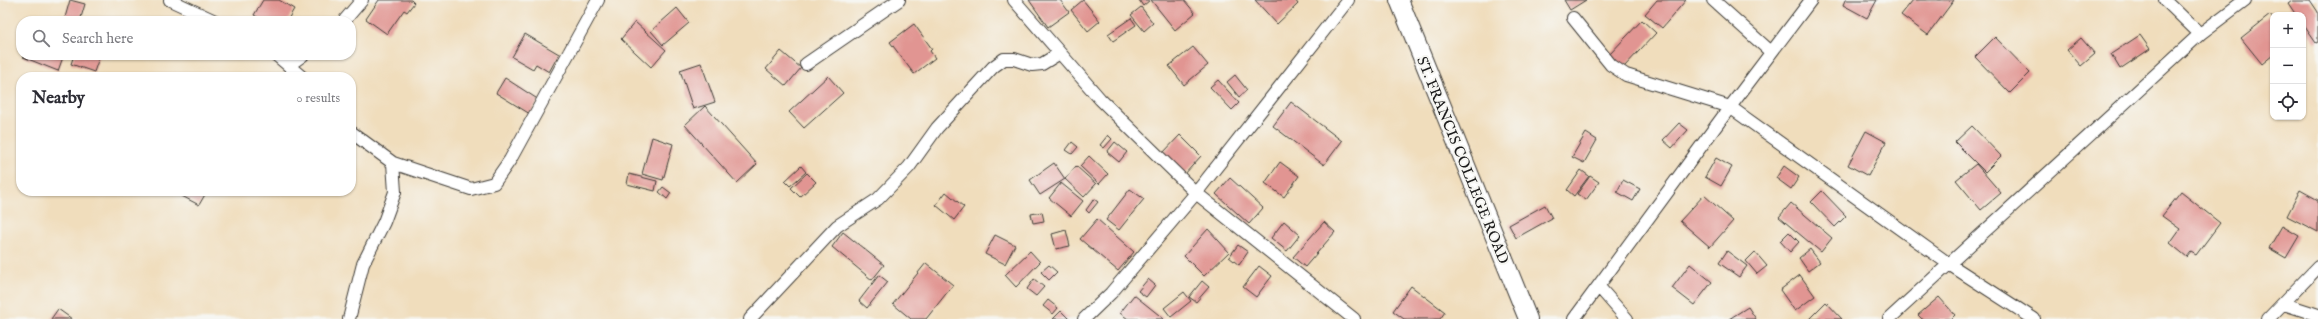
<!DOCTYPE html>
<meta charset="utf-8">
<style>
:root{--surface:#fff;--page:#f2f2f3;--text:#2b2b33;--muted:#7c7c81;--line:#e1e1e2}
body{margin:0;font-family:"IM FELL English",serif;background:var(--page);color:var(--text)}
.controls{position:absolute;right:12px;top:12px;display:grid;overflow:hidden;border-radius:8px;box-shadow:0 1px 3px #0004}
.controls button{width:36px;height:36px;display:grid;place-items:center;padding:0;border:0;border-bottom:1px solid var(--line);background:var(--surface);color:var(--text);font:20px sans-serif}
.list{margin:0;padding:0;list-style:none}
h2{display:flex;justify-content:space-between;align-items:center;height:52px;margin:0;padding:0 16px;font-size:17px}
h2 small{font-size:13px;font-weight:400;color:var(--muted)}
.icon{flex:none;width:22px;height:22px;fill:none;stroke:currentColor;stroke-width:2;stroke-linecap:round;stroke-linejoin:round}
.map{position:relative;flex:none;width:2318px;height:319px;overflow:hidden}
.search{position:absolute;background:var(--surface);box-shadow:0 1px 3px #0004;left:16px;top:16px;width:340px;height:44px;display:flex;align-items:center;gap:10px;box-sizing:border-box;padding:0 14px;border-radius:16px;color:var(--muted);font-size:15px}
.panel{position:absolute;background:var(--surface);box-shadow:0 1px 3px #0004;left:16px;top:72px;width:340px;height:124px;border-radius:16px}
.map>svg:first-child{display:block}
.building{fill:#e19592}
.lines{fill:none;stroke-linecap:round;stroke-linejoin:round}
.minor-casing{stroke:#3c3934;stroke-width:14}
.secondary-casing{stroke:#3c3934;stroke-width:20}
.minor{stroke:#fff;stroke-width:12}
.secondary{stroke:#fff;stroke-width:18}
.labels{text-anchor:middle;stroke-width:4;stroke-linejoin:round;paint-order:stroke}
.street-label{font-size:15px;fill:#1c1c1c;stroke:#f6f6f2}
</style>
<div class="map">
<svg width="2318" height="319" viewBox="0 0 2318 319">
<rect width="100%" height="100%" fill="#f6f6f2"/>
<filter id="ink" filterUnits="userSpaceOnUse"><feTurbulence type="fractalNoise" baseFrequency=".025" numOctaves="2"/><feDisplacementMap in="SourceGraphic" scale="8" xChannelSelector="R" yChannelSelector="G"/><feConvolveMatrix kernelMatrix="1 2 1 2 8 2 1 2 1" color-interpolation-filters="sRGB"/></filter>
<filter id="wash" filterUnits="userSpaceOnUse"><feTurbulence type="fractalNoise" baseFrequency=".012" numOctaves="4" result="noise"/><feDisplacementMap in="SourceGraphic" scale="16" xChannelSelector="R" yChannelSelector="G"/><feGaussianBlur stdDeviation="0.9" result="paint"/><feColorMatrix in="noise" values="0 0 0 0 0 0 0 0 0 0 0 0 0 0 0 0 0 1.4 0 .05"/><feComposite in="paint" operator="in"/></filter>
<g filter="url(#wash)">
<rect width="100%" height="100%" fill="#f0ddbc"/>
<g id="blocks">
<path class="building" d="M70,0L85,4L80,21H64Z
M263,0H279L294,9L287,21H264L254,15Z
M379,0H411L414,3L407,12L404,10L387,34L366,19Z
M1029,0H1060L1069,12L1048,27Z
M1083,0L1100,21L1088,31L1071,10Z
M1139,0H1150L1143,6Z
M1151,0H1184L1195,13L1175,30Z
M1255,0H1295L1298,4L1277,24Z
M1564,0H1586L1570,10Z
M1657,0H1686L1662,28L1645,14Z
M1845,0H1877L1867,18L1843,5Z
M1913,0H1954L1928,35L1901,15Z
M2292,0H2310L2318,12V42L2316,43L2303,24V15H2296L2288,3Z
M1141,7L1153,23L1144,31L1131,15Z
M677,8L689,23L663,45L651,31Z
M2270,15L2273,19V55L2262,64L2241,38Z
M1131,18L1136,25L1113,41L1108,34Z
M1642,20L1656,33L1623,68L1609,55Z
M635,22L666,50L651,67L621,39Z
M914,24L932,49L930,51L935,58L914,74L890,42Z
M525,34L559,54L549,72L536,64L533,69L512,57Z
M2140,35L2150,49L2120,69L2111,54Z
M1995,37L2030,73L2010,93L1975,57Z
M2081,38L2095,54L2081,66L2067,50Z
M1193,47L1208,65L1184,85L1169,66Z
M781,51L801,68L786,86L766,69Z
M23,55H58L63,57L58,71L23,57Z
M74,55H100L94,72L71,64Z
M701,63L715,102L693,109L680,70Z
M1235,75L1247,90L1239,97L1227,82Z
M828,76L843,93L804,128L789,112Z
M505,78L539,100L530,114L496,93Z
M1218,80L1239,103L1232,110L1210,87Z
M1291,102L1342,141L1324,165L1273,126Z
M705,106L757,164L737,183L685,125Z
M1679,123L1688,130L1672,148L1663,140Z
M1972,126L2001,156L1985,172L1955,142Z
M1866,131L1886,142L1868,176L1848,165Z
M1586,133L1597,140L1584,163L1572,157Z
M1108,135L1112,139L1104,148L1100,145Z
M1180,135L1201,156L1184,175L1162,154Z
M652,137L673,144L663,180L642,174Z
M1072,142L1078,147L1072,154L1066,150Z
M1115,142L1127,152L1119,162L1107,152Z
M1089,156L1108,174L1099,184L1080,166Z
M1716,158L1732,167L1721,186L1705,177Z
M1280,162L1299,176L1284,197L1265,183Z
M1054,163L1065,179L1040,195L1030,180Z
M1976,164L2001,193L1981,210L1956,180Z
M801,166L806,172L790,186L785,181Z
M1076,166L1096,184L1084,197L1065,179Z
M1784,166L1799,177L1791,189L1776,178Z
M1581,170L1589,176L1574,196L1567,190Z
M807,173L816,182L800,197L791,188Z
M629,174L657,181L655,191L627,184Z
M1590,176L1599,182L1586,200L1577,194Z
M1230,178L1263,208L1249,224L1216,194Z
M1623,180L1640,189L1633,201L1617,192Z
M1061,183L1083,201L1071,216L1049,198Z
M663,187L671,193L667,199L659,192Z
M1130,189L1144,199L1119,230L1106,220Z
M2300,190L2318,200V232L2287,216Z
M182,191H207L199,205L180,195Z
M1822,191L1846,216L1835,227L1811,202Z
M946,192L964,207L954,220L936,205Z
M2181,192L2220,223L2196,255L2191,252L2187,257L2170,243L2180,229L2162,216Z
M1704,195L1733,221L1710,247L1680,221Z
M1094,199L1098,202L1089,213L1086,210Z
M1791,203L1832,238L1821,252L1779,217Z
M1545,205L1552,218L1516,238L1509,225Z
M1042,212L1044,221L1033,223L1031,214Z
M1097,219L1134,252L1118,271L1080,239Z
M1284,221L1300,235L1287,251L1271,238Z
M1324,222L1335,232L1305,267L1293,257Z
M2282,226L2299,236L2286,258L2269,248Z
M1208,229L1229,252L1204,276L1184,256Z
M1066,230L1070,246L1056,249L1052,234Z
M843,232L884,265L872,280L832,247Z
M1789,232L1799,242L1790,252L1780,241Z
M995,235L1015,245L1005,264L985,254Z
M1238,245L1248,252L1239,265L1229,257Z
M1810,249L1820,262L1808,271L1799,258Z
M1030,251L1040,262L1016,287L1005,275Z
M1727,251L1747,266L1739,277L1719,263Z
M1755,252L1767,266L1757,274L1746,261Z
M926,263L953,285L926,319H911L893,304Z
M1690,264L1712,282L1694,305L1672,288Z
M1049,265L1057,272L1049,280L1041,272Z
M1259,266L1272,276L1256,297L1243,287Z
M879,275L888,282L867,308L859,301Z
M1800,275L1815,296L1795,311L1780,290Z
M1034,279L1044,287L1036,296L1027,289Z
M1148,279L1155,285L1146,297L1138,291Z
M1202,281L1209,287L1196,302L1189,297Z
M1411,286L1445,312L1440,319H1404L1393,311Z
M1184,292L1191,301L1171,317L1164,308Z
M1134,295L1164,319H1128L1120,313Z
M1939,297L1955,315L1951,319H1922L1918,315Z
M1048,300L1058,308L1053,314L1043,306Z
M1826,302L1842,319H1809Z
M1748,307L1756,319H1729Z
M58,309L72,319H51Z
M1061,311L1069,319H1053Z"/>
</g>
</g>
<g filter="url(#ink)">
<use href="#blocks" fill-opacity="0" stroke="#3c3934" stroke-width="1"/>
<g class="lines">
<defs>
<path id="minor" d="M170,0L215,21
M1014,0L1100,99L1196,193L1354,319
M1713,0L1771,52
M1811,0L1730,107L1949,264L2034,319
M2165,0L2200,34
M1573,18L1611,65L1626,75L1730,107L1574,319
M344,21L362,0
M276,55L302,77
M806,64L899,0
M289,65L303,55
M351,132L393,163L471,189L494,183L510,160L598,0
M1599,287L1627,319
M2284,304L2318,315
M349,319L363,264L384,222L395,192L393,163
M750,319L837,226L878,199L909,167L937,128L993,67L1004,59H1014L1032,65L1042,64L1060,53
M1084,319L1111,293L1196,193L1348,0
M1889,319L2200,34L2245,0
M2268,319L2318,267"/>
<path id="secondary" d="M1399,0L1528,319"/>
</defs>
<use href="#minor" class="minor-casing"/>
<use href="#secondary" class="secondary-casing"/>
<use href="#minor" class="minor"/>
<use href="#secondary" class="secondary"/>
</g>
</g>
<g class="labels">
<g class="street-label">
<text transform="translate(1463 160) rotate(68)" y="5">ST. FRANCIS COLLEGE ROAD</text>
</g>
</g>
</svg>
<div class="controls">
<button>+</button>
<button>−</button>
<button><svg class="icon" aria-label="locate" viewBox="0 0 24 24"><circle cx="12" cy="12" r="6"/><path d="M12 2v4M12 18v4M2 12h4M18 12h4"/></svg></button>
</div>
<div class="search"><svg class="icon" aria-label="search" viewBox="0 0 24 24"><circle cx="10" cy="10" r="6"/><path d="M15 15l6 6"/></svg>Search here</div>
<section class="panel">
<h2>Nearby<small>0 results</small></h2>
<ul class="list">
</ul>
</section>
</div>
